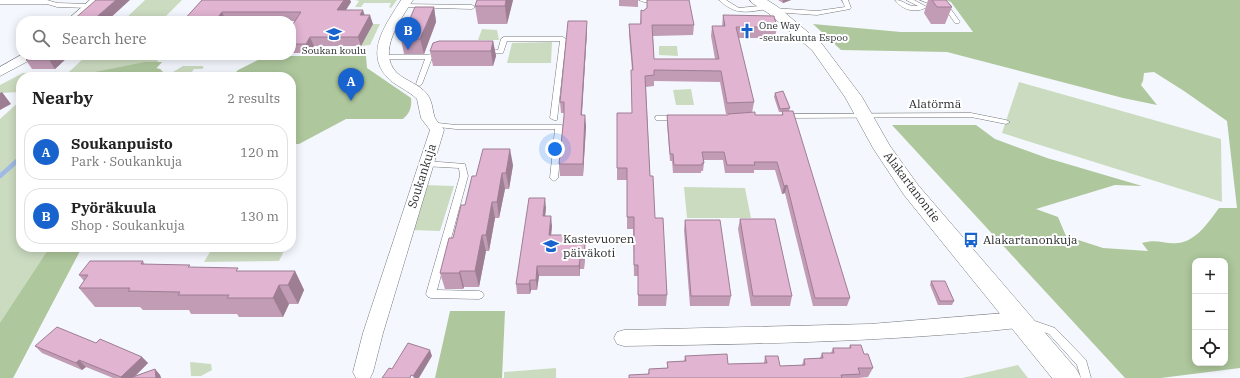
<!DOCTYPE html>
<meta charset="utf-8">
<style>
:root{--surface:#fff;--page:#f2f2f2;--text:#222;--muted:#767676;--line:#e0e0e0;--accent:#1863ce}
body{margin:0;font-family:"IBM Plex Serif",serif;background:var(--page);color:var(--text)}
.controls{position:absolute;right:12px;bottom:12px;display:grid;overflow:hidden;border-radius:8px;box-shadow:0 2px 10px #0003}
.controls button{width:36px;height:36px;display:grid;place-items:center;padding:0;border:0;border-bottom:1px solid var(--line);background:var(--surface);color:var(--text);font:20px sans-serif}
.you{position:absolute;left:555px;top:149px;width:14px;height:14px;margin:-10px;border:3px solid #fff;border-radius:50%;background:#1a73e8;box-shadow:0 0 0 6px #1a73e833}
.badge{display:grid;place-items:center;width:26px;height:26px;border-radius:50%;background:var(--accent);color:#fff;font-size:13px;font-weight:700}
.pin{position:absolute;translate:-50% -33px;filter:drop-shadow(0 1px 2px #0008)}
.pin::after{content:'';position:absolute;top:21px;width:14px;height:12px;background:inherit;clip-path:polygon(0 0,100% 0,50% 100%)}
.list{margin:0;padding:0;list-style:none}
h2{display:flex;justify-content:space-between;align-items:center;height:52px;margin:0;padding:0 16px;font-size:17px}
h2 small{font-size:13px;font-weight:400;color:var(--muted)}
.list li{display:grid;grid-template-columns:26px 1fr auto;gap:12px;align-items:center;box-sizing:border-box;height:56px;margin:0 8px 8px;padding:0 8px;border:1px solid var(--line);border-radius:16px}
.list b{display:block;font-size:15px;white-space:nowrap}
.list p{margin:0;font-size:13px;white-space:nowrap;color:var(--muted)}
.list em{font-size:13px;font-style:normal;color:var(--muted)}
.icon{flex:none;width:22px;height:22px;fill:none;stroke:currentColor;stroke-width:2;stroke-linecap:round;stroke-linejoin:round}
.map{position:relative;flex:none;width:1240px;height:378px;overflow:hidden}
.search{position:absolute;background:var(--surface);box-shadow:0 2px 10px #0003;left:16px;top:16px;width:280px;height:44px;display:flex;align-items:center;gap:10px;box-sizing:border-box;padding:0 14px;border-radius:16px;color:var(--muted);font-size:15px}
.panel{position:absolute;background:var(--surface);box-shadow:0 2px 10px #0003;left:16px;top:72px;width:280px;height:180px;border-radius:16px}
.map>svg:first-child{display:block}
.green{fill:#cbdbc0}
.forest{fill:#aec79c;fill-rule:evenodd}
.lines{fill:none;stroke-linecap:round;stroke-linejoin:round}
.stream{stroke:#a1bae4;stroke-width:4.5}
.service-casing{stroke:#74787c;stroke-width:1}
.minor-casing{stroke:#74787c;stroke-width:1}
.tertiary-casing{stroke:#74787c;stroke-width:1}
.service{fill:#fff;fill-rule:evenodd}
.minor{fill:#fff;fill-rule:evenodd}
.tertiary{fill:#fff;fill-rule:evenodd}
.wall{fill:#c29bb5}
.shaded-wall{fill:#9e7e93}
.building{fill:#e1b4d2;stroke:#9e7e93}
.labels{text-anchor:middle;stroke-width:4;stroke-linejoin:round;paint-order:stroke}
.far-poi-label{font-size:10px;fill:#2c2e30;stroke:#fff;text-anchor:start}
.street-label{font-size:12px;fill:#2c2e30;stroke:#fff}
.poi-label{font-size:12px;fill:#2c2e30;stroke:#fff;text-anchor:start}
</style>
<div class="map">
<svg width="1240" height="378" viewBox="0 0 1240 378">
<rect width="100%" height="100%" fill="#f4f8fe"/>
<path class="green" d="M145,0H182L161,21H123Z
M355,0H397L391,8L389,7L391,3H364L361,7H355L359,1Z
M373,24H380L370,45L361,46Z
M482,29L497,30L499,40H478Z
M552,42L551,63H507L512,43Z
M659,46H677L678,56L659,55Z
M87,55H156L158,62H162L156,69H160L164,73L150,77H21V92L0,93V85L23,73L69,72Z
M183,66H202L204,67L202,69H194L191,73H197L193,77H172L173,72Z
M1019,82L1221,139L1222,202L1002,133Z
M691,89L694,105H676L673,90Z
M21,100V247H82L13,378H0V119Z
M425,185L454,186L440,231L411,230Z
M684,187L745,188L751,218H687Z
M213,247H286L279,261L204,262Z
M190,362L211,364L212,370L201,376H191Z
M1018,365L1028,378H962Z
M556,368V378H504V372Z"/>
<path class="forest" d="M946,0H1240V368L1161,378H1125L892,125H976L995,139L1047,158L1142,186L1115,185L1036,209L1058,217L1066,236L1103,248L1148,251L1142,243C1158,238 1165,245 1178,243C1197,241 1209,221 1219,208H1237L1227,121L1184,91L1154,72L1144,73L1143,81L1141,85L1157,105L1123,98L947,52L841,50L813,24L901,32H973L951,2ZM1195,261H1225V363H1195Z
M266,56H366L367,68L411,98C412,107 410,113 403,119H346L299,144H291V77H231L238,70Z
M145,62H162L156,68L160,69L164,73L150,77H78L80,75Z
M50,247H82L13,378H0V323Z
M450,311H505L502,378H435Z"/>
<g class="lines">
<path class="stream" d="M0,176L17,161"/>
<defs>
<path id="service" d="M0,0H47L57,3L90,4L93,6L90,8L57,7L47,4H0Z
M639,0H659L660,1C655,4 644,3 639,0Z
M719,0H726L739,8L768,5L771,7L768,9C747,12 736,16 719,0Z
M842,0H848L851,8L850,9L817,15L773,12L770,10L773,8L817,11L845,7Z
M895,0C905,0 906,7 918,6L906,0H914L927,7C916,14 902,10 895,0Z
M920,0H928L950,8L960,22L959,23H955L946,10Z
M403,4L472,5L475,7L472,9L401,7L400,6Z
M504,37H563L566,39L557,120H554L550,118L560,41H507L503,53H483V51L498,50L501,39Z
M441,50L443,51V53L432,58L422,84L419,86L416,84L425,59H383L380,57L383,55H428Z
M971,113L1006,120L1010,122L1006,124L971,117L784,118L780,116L784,114Z
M656,116H676L680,118L676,120H656L655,118Z
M429,122L456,125H562L563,127L558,178L554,181L550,178L555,129H456L429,126L428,124Z
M426,161L465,164L468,176L437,290L479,291L482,292L484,295L482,298L479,299L431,298L428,297L426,294L460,176L459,168L423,166L422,164L423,162Z
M1029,319L1055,328L1086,360L1091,378H1081L1077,365L1049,334L1026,326L1024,323L1026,320Z"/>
<path id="minor" d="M90,0H103L79,21H66Z
M401,0H413C401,19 376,52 397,73C406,81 419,84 427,94C433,102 432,110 435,118C437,122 442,126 444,130L383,333L373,372L370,378H356L353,372L363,333L430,130L421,118L417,99C408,90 395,86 387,77C364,52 387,23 401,0Z
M21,55H36L34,58L0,76V67Z
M1018,312L1025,314L1028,320L1025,326L1018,328C887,342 756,344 624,346L617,344L614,338L617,332L624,330L870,324Z"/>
<path id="tertiary" d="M750,0H767L778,7L822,44L862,97L890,146L918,185L1077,370L1081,378H1052L904,195L873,148L845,97L812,50L768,13L752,3Z"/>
</defs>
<use href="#service" class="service-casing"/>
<use href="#minor" class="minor-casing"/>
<use href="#tertiary" class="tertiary-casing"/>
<use href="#service" class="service"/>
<use href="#minor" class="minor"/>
<use href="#tertiary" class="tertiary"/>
</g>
<path class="wall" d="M202,0H350L351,2L346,10L365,15L373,24L361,46H314L309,53H291V27L295,21H183Z
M513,0L507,24H478L475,6Z
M619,0H638V7L619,6Z
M778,0H791L783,3Z
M928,0H946L952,7L945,24H931L924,13Z
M434,7L436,22L424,54H404L401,39Z
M641,10L694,25L693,35L653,36L654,59H715L711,36L712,26H722L723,15L777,27L775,38H738L754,102L752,113L755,115H782V112H779L774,97L775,93L790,108L789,111L850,298L847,306H813L785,193L782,194L775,170H754V173H725L723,160H704V163L703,171H701V173H673L672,161H670L667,123V115H728V114H726L720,82L654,81V86L646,87L650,176L655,218L667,295L666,306H638V276H634L633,229H627V180H617V113H632V70L629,34V24H640Z
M587,31L582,115L586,126L583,176H560L559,164L564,116V113H561L560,102Z
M493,41L496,56L493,66H433L430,51Z
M32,55H70L55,69H32L26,60Z
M163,55H197L196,56H163Z
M513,165L509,189H505L499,218H495L489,251H486L479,287H464L463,289H445L440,273L476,176Z
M546,208L545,216L552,226L551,235H564V243L585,244V254L584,269H580V276H539L537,290H531L530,294H517L516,284Z
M740,219L792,296L790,306H751L738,229Z
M685,220L731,296L729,306H690L684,230Z
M143,261L145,265L240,271H295L304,290L298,304H289L283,317H239L237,314H191L189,310H143L140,307H95L79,288L84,281L79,275Z
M931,281L954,301L952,305H938L930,285Z
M96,343L142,357L148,363L135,376L155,369L160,375L161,378H113L86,367L82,370L42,353L35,346Z
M850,345L864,354L873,368L868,377L858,378H629L648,374L649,369L667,368V362L684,361L685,356L728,364L764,363L765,356L780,366L802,365L804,359L820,358L822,353H831L833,348H849Z"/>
<path class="shaded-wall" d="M116,0H130L107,21H92Z
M344,0H350L351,2L340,19L337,10Z
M506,0H513L507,24L505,6Z
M783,0H791L783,3Z
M434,7L436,22L424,54L420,39Z
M363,10L366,19L360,15Z
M222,12L226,21H215Z
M370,15L373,24L361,46L358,37Z
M587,21V31L581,126V115Z
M310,37L314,46L309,53L306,44Z
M493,41L496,56L493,66L491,51Z
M54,55H70L55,69L49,60Z
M2,92L11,104L0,110V93Z
M585,115L586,126L583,176V164Z
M510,149L513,165L509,189L506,173Z
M502,173L505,189L499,218L497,202Z
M787,185L785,193L782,194L784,186Z
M545,198L546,208L544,226L543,216Z
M492,202L495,218L489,251L486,235Z
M551,216L552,226L550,245L549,235Z
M482,235L486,251L479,287L475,271Z
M585,244V254L584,269V259Z
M580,259V276L579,266Z
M537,266L539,276L537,290L536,280Z
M295,271L304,290L298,304L288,285Z
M460,271L464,287L463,289L459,273Z
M530,280L531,290L530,294L529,284Z
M279,285L289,304L283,317L273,298Z
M430,350L432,356L419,378H414L413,376Z
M142,357L148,363L133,378H121V377Z
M79,360L86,367L82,370L76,363Z
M155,369L160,375L161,378H156Z"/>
<path class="building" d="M96,0H116L92,21H72Z
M202,0H344L337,10H363L360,15H370L358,37H310L306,44H291V27L301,12H222L215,21H183Z
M477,0H506L505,6H475Z
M647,0H689L694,25H652L654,59H719L712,26H725L723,15L774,16L777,27H736L754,102L727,103L721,71L654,70V75L645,76L650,176H653L655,218H663L667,295H638V265H634V217H627V168H617V113H632L631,70H633L629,24H641V10L643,11L647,8Z
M932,0H946L952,7H937Z
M415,7H434L420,39H401Z
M568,21H587L581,115H585L583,164H559L564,116V102H560Z
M439,41H493L491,51H430L433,43Z
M32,55H54L49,60H26Z
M783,91L790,108L780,109L775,93Z
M782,111H793L850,298H815L787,185L784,186L777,162H754L755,165H727L724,152H702L704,163H702V165H674L673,154H670L667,115H728V114L755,112V115H783Z
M483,149H510L506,173H502L497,202H492L486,235H482L475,271H460L459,273H440L449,238H453L461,205H465L472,176H476Z
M529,198H545L543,216H551L549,235H564L563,243L585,244L584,259H580L579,266H537L536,280H530L529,284H516Z
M740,219H775L792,296H753Z
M685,220H720L731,296H691Z
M90,261H143L141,264L190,265L188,267L238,268L236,271H295L288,285H279L273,298H227L229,295H178L180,292L128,291L130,288H79L88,275H79Z
M931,281H945L954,301H940Z
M57,327L96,343L100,339L142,357L121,377L79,360L76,363L35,346Z
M408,343L430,350L413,376L411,375L410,378H382L389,368L392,369Z
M850,345H861L864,354H868L873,368H858L860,374L841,375L842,378H629V375L649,374V369L668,368L667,362L686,361L685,356L727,354L728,364L767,363L765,356H778L780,366L805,365L804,359L823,358L822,353H834L833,348H851Z
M155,369L156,378H130Z"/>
<defs>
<symbol id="church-bare" viewBox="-9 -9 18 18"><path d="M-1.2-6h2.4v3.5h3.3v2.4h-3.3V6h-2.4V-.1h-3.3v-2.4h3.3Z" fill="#1863ce" stroke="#fff" stroke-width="2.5" paint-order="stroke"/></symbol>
<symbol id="school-bare" viewBox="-9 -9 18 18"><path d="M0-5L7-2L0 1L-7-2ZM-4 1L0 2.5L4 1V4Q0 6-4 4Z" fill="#1863ce" stroke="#fff" stroke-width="2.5" paint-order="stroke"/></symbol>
<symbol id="bus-bare" viewBox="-9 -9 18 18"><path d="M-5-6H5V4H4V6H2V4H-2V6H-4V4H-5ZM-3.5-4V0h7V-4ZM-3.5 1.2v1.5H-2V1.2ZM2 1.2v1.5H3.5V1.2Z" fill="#1863ce" stroke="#fff" stroke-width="2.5" paint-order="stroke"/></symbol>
</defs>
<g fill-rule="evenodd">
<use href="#church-bare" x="736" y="20" width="22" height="22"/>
<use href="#school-bare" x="323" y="23" width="22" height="22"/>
<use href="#bus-bare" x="960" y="229" width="22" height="22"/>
<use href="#school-bare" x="540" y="235" width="22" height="22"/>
</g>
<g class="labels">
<g class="far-poi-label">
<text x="759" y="29">One Way<tspan x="759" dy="12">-seurakunta Espoo</tspan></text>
<text x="334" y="54" text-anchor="middle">Soukan koulu</text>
</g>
<g class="street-label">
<text x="935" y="108">Alatörmä</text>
<text transform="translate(422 176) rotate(-72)" y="4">Soukankuja</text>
<text transform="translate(912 187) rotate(53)" y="4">Alakartanontie</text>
</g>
<g class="poi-label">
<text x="563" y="243">Kastevuoren<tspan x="563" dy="14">päiväkoti</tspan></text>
<text x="983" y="244">Alakartanonkuja</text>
</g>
</g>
</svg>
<div class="controls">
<button>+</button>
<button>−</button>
<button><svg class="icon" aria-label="locate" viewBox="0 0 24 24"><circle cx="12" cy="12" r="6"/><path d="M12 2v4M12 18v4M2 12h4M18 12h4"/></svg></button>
</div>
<div class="you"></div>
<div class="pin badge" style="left:351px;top:101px">A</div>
<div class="pin badge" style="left:408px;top:50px">B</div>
<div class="search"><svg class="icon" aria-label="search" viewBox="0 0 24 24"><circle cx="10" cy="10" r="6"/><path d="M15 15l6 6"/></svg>Search here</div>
<section class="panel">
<h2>Nearby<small>2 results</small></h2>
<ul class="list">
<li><span class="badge">A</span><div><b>Soukanpuisto</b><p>Park · Soukankuja</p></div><em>120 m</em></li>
<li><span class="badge">B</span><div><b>Pyöräkuula</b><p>Shop · Soukankuja</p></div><em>130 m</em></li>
</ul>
</section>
</div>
